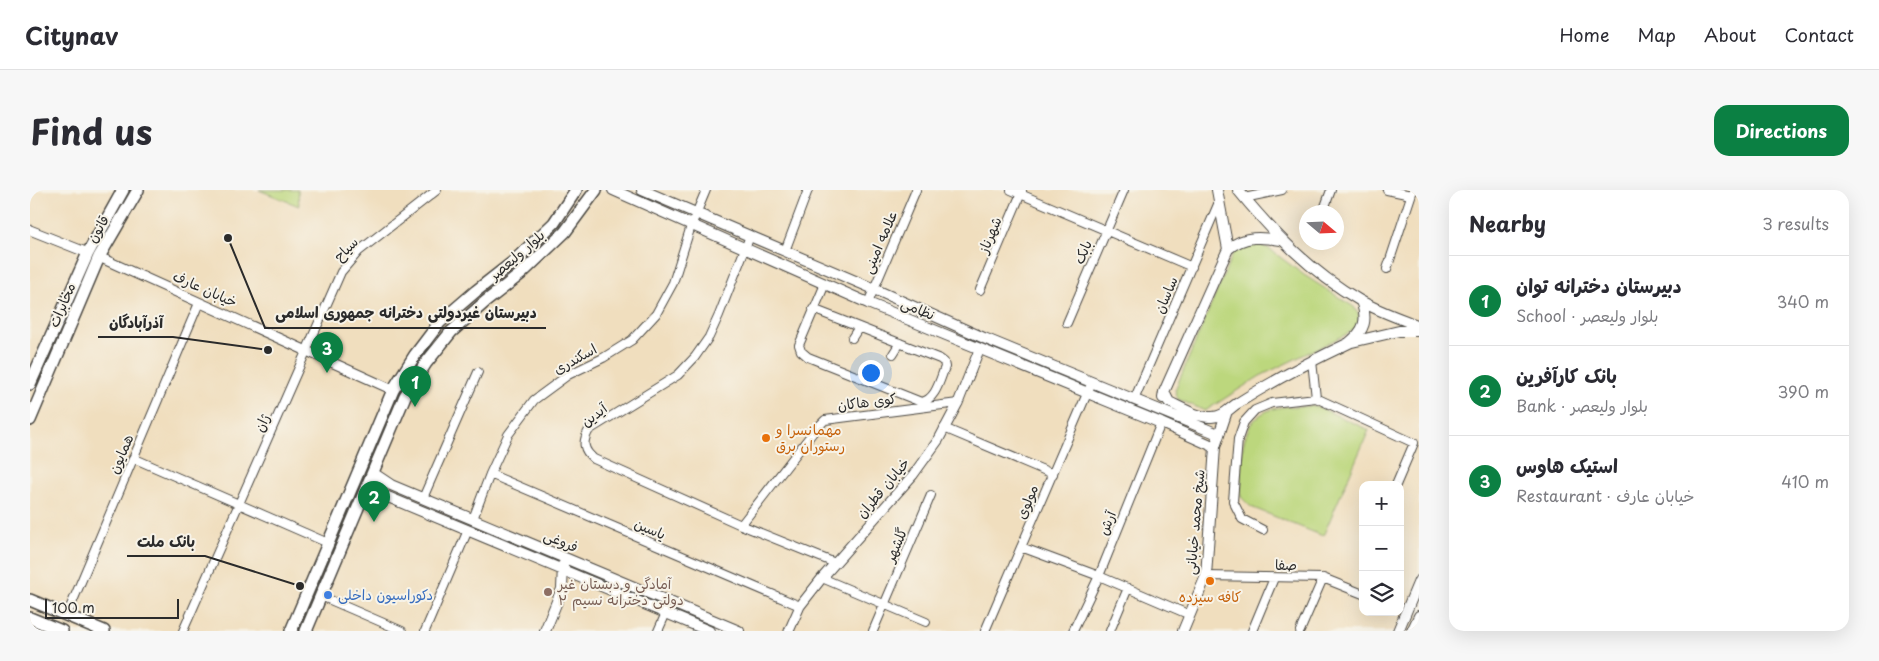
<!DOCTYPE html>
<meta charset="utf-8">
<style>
:root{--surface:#fff;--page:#f7f7f7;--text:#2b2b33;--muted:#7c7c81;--line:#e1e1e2;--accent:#0b8043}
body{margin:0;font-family:"Playpen Sans","Playpen Sans Arabic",sans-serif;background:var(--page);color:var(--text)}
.controls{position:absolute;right:15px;bottom:15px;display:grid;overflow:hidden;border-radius:10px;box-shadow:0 5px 20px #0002}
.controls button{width:45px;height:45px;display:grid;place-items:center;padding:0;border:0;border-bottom:1px solid var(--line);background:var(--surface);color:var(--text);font:25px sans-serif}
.compass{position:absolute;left:1269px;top:15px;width:45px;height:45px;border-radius:50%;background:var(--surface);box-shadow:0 5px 20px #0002;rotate:109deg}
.scale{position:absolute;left:15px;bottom:12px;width:134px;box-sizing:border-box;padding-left:5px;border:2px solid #2b2b2b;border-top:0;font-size:14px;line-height:18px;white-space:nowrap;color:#2b2b2b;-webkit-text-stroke:4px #f7f3e8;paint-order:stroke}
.you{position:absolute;left:840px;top:182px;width:18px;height:18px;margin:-12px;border:4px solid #fff;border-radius:50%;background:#1a73e8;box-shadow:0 0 0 8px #1a73e833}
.badge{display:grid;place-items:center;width:32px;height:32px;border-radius:50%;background:var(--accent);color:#fff;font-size:16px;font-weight:700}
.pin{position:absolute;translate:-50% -41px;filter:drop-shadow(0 1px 2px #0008)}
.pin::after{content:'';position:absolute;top:26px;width:18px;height:15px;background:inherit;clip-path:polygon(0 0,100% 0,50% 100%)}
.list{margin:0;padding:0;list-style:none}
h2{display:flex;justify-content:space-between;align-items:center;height:65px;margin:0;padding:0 20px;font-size:21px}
h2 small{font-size:16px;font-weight:400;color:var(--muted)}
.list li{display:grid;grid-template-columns:32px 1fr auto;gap:15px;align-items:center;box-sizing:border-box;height:90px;padding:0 20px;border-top:1px solid var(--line)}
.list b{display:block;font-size:19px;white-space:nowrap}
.list p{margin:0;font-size:16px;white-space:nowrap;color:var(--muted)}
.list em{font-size:16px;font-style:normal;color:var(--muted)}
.icon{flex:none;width:28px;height:28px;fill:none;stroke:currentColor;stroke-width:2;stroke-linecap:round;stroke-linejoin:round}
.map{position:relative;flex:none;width:1389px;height:441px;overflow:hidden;border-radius:15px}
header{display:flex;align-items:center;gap:30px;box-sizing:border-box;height:70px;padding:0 25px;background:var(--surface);border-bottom:1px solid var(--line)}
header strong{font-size:24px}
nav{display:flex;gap:28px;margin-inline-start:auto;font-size:18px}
.intro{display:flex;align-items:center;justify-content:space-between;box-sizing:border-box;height:120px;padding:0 30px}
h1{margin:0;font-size:35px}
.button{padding:12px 22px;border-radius:15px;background:var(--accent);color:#fff;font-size:18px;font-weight:700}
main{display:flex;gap:30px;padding:0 30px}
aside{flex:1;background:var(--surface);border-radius:15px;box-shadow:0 5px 20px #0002}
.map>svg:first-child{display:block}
.grass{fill:#bcd77d;stroke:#748154}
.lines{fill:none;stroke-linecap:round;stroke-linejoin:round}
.minor-casing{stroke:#494641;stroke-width:10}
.tertiary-casing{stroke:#494641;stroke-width:11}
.secondary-casing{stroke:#494641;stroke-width:12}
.primary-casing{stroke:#494641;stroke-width:14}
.minor{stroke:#fff;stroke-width:8}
.tertiary{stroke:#fff;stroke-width:9}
.secondary{stroke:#fff;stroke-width:10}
.primary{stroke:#fff;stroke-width:11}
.food-dot{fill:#e8710a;stroke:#f7f3e8;stroke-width:2}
.education-dot{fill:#8d6e63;stroke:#f7f3e8;stroke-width:2}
.shop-dot{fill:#3f7fe0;stroke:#f7f3e8;stroke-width:2}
.labels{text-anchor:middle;stroke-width:4;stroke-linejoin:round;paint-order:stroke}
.street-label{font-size:14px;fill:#2b2b2b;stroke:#f7f3e8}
.food-label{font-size:14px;fill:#c56008;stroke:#f7f3e8;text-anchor:start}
.education-label{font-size:14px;fill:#785e54;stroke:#f7f3e8;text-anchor:start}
.shop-label{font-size:14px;fill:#366cbe;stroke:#f7f3e8;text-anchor:start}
.leader{fill:none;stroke:#2b2b2b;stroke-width:2}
.callout-dot{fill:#2b2b2b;stroke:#f7f3e8;stroke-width:2}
.callout-label{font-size:15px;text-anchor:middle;font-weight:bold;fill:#2b2b2b;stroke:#f7f3e8;stroke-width:4;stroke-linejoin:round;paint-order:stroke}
</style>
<header>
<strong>Citynav</strong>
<nav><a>Home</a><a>Map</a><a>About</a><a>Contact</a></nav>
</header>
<div class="intro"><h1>Find us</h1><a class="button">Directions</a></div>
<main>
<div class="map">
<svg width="1389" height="441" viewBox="0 0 1389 441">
<rect width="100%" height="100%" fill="#f7f3e8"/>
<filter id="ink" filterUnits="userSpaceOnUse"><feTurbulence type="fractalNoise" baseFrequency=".02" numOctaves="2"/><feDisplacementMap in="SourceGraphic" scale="10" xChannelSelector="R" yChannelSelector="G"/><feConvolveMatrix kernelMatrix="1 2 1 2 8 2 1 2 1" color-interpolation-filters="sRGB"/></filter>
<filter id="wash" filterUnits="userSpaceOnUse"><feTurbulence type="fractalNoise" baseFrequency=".0096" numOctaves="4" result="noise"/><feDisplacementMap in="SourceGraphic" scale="20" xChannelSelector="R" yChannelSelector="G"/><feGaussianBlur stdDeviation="1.12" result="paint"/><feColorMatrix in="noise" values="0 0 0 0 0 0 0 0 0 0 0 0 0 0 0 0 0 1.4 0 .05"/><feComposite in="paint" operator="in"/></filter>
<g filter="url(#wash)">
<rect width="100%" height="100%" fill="#f0debe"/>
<path class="grass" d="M229,0H268L269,16Z
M1215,54H1228L1238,58L1274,85L1324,117L1329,125L1328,136L1319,143L1230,186L1175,221L1148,209L1145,200L1204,61Z
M1286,216L1339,240L1293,346L1221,317L1211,307C1212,277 1205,229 1243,219C1255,215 1272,217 1286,216Z"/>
</g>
<g filter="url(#ink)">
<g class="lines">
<defs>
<path id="minor" d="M981,0L1162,77
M1357,0L1381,5
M1214,8L1252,0
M1293,22L1301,0
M720,46L689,125L679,147L665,167L648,185L559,240C552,252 553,260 564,269L711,335L805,373
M755,61L778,0
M1357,79L1383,0
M950,100L992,1
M838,113L886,0
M783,119L910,169L914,172L915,177C910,189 906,210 891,212L778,167L771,161L769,155L795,94
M1037,133L1094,0
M822,148L829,137
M863,164L870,153
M1286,208L1384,253L1366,295
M1104,210L1189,12
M914,238L1023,284
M103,268L298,353
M460,284L770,416
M393,308L448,182
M443,329L460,284L478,245L504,210L538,185L573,168L602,150L626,124L643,93L661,36L676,0
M711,335L784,241L795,230L928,213
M1233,340L1212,329L1203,311L1208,249L1214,232L1225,220L1242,213L1286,208L1282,171
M991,357L1069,386L1160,425
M1176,386L1293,388L1333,404
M792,388L896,432
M291,406L372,441
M37,425L169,113
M153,441L311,82L329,61L407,0
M395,441L438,340
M628,441L636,423
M843,441L901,305
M955,441L1062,192
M1043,441L1069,386L1131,233
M1080,441L1098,398
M1222,441L1244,388
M1270,441L1293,388"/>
<path id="tertiary" d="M0,40L58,63
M69,67L363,200
M759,441L770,416L792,388L883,285L909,249L928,213L949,160"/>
<path id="secondary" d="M583,0L838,113L1131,233L1185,257
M612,0L844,99L954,148L1188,244
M1187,0L1198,59
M1208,0C1243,43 1281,82 1329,110C1348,121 1369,128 1389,136
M1322,152L1369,141H1389
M1134,202L1139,212C1152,218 1168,228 1182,227C1194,227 1199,218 1208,213C1244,190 1281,171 1319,153C1335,140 1338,130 1331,111
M1133,208L1134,202L1198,59C1215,45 1231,47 1251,50
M343,283L361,295L709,441
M333,308L358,307L679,441
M515,441L532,399L533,375
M1153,441L1176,386L1185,257L1196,224
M1368,441L1389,391
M1382,441L1389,426"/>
<path id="primary" d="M0,194L58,63L93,0
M0,230L69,67L108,0
M0,410L74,441
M0,428L32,441
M261,441L363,200L385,165L410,132L446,101L483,72L524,33L546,0
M276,441L375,206L396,173L421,142L455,112L492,83L535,42L566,0"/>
</defs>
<use href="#minor" class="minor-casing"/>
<use href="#tertiary" class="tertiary-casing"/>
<use href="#secondary" class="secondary-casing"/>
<use href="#primary" class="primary-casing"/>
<use href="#minor" class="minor"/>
<use href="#tertiary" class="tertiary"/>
<use href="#secondary" class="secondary"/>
<use href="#primary" class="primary"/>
</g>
</g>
<g class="food-dot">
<circle cx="736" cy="248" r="5"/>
<circle cx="1180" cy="391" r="5"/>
</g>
<circle class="education-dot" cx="518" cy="402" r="5"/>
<circle class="shop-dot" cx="298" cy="405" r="5"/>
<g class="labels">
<g class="street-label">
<text transform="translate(68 39) rotate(-60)" y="5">قانون</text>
<text transform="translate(960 45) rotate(-67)" y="5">شهرناز</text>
<text transform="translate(850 52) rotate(-67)" y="5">علامه امینی</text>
<text transform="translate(316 59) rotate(-45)" y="5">سیاح</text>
<text transform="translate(1053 62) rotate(-67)" y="5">بابک</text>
<text transform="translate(487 65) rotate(-41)" y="5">بلوار ولیعصر</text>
<text transform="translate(175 99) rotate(24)" y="5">خیابان عارف</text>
<text transform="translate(1136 105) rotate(-67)" y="5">ساسان</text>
<text transform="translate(32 115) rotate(-67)" y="5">مخابرات</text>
<text transform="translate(888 119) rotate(23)" y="5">نظامی</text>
<text transform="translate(545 169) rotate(-29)" y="5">اسکندری</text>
<text transform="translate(837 212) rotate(-7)" y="5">کوی هاکان</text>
<text transform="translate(564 225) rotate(-37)" y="5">آیدین</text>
<text transform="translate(232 233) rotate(-66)" y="5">ژان</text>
<text transform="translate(91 264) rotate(-67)" y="5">همایون</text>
<text transform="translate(853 298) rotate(-50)" y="5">خیابان قطران</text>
<text transform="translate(997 312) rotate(-67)" y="5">مولوی</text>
<text transform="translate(1165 332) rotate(-85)" y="5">شیخ محمد خیابانی</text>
<text transform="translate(1077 333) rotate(-68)" y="5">آرش</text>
<text transform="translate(620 339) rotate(23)" y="5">یاسین</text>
<text transform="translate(531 351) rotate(23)" y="5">فروغى</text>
<text transform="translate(866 355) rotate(-67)" y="5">گلشهر</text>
<text x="1256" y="380">صفا</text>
</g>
<g class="food-label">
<text x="746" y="245">مهمانسرا و<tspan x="746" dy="16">رستوران برق</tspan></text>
<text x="1180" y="412" text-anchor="middle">کافه سیزده</text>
</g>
<g class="education-label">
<text x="528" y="399">آمادگی و دبستان غیر<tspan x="528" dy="16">دولتی دخترانه نسیم ۲</tspan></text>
</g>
<g class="shop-label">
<text x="308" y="410">دکوراسیون داخلی</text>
</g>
</g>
<path class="leader" d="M198 48L235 138H516M238 160L143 147H68M270 396L175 366H97"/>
<g class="callout-dot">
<circle cx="198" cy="48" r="5"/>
<circle cx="238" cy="160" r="5"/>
<circle cx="270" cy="396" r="5"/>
</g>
<g class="callout-label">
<text x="376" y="128">دبیرستان غیردولتی دخترانه جمهوری اسلامی</text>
<text x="106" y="138">آذرآبادگان</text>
<text x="136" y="357">بانک ملت</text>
</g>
</svg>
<div class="controls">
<button>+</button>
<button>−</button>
<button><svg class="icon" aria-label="layers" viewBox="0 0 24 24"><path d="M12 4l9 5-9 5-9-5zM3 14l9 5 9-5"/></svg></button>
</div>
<svg class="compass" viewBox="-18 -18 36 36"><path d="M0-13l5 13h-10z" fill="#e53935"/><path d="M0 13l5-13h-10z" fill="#7c7c81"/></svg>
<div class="scale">100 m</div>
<div class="you"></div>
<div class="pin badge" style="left:385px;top:217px">1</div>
<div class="pin badge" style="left:344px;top:332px">2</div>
<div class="pin badge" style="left:297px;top:183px">3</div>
</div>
<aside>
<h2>Nearby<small>3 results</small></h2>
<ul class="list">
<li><span class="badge">1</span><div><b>دبیرستان دخترانه توان</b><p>School · بلوار ولیعصر</p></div><em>340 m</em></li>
<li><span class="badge">2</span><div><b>بانک کارآفرین</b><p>Bank · بلوار ولیعصر</p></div><em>390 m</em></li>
<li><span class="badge">3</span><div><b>استیک هاوس</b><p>Restaurant · خیابان عارف</p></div><em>410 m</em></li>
</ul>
</aside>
</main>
